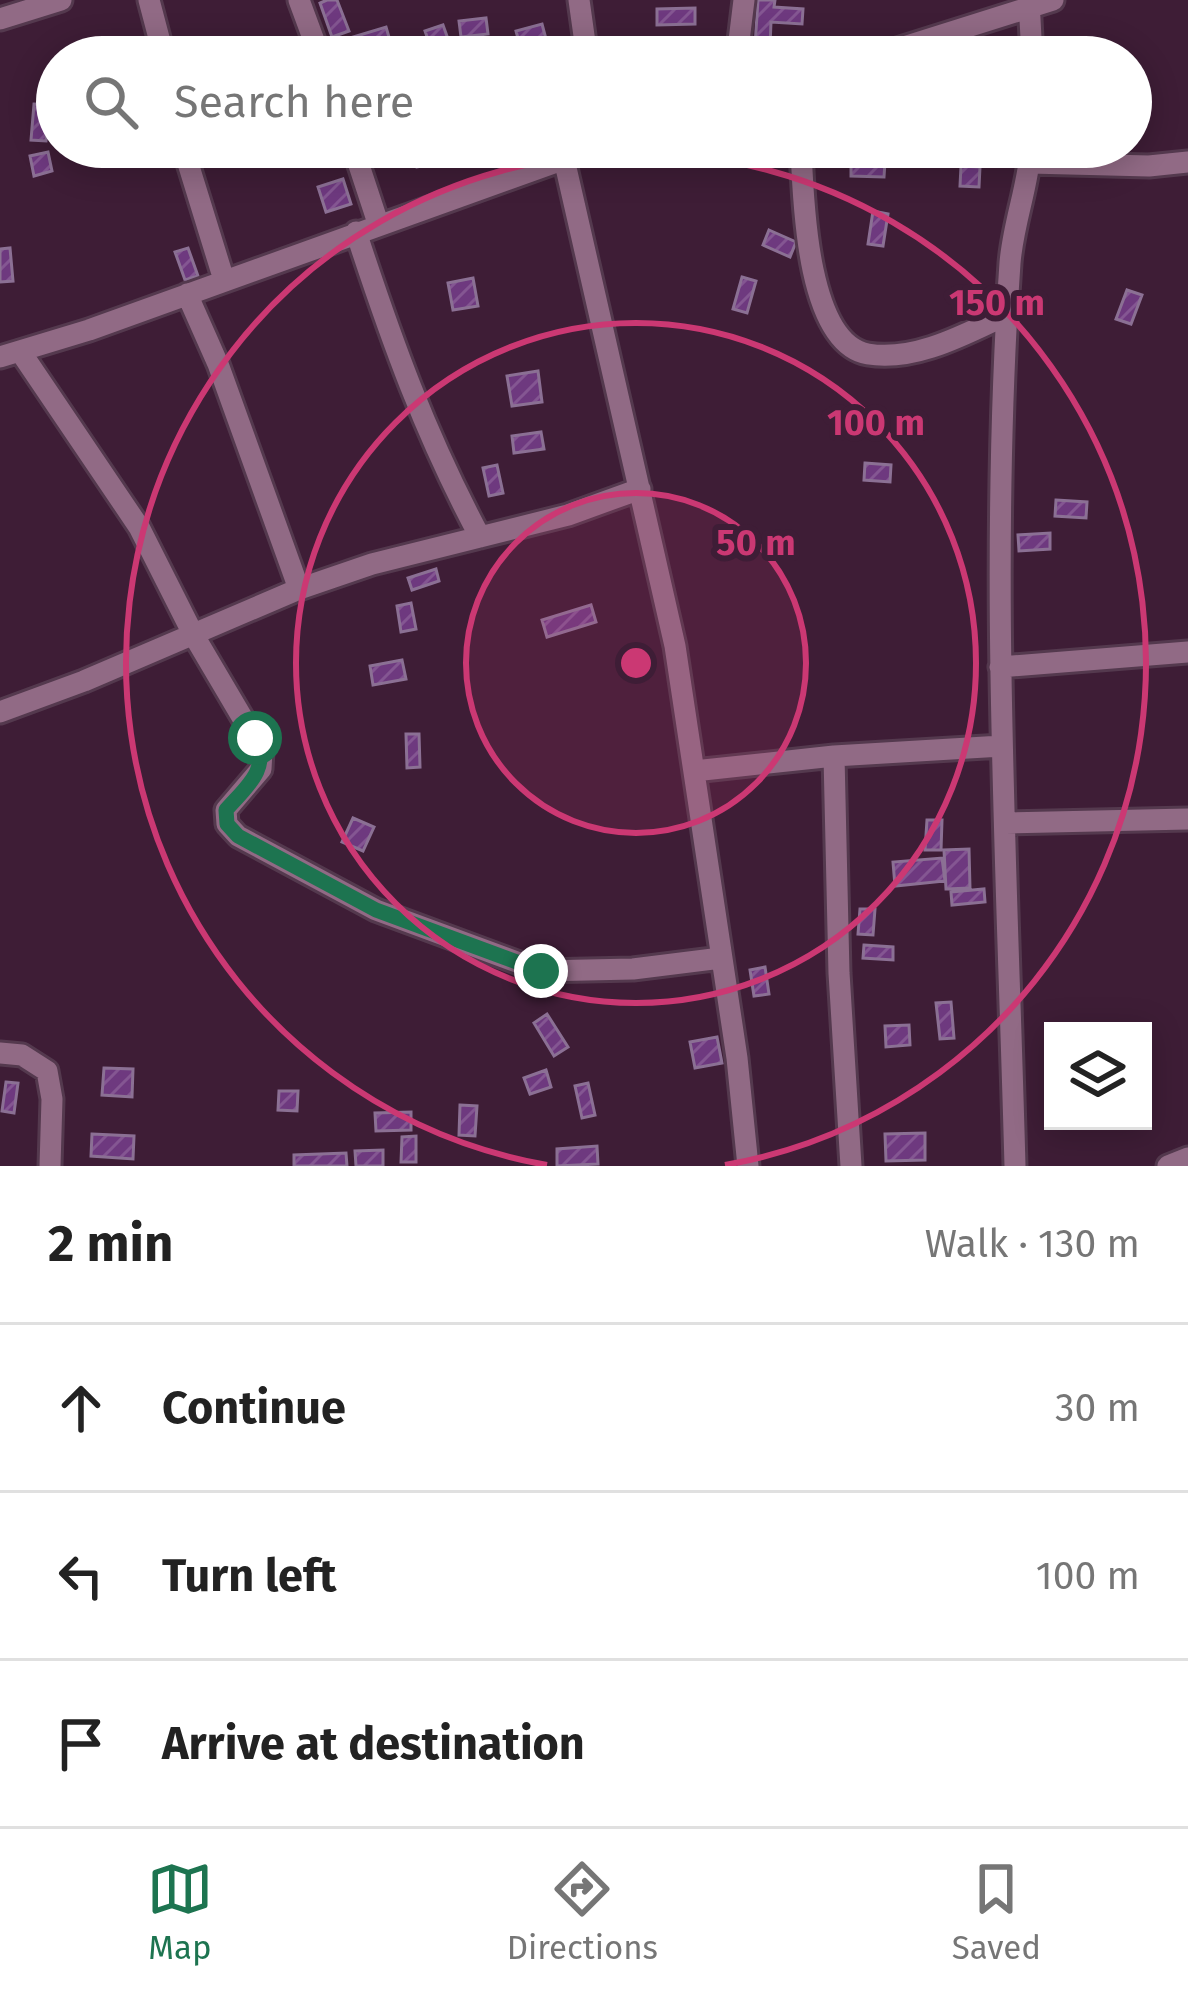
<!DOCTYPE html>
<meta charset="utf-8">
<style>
:root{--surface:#fff;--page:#f2f2f2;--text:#222;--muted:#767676;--line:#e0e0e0;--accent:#1d7450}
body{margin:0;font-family:"Fira Sans",sans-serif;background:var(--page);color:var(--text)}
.controls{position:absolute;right:36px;bottom:36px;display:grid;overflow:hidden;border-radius:0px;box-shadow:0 6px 30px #0003}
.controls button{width:108px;height:108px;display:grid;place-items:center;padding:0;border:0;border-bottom:3px solid var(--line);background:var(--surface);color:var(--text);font:60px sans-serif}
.stop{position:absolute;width:36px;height:36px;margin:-27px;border:9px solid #1d7450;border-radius:50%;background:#fff}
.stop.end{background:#1d7450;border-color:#fff;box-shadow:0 3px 12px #0008}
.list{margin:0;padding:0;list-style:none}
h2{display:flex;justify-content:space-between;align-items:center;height:156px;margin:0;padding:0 48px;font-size:51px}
h2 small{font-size:39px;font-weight:400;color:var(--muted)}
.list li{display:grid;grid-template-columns:78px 1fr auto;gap:36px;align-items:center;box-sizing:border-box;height:168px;padding:0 48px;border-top:3px solid var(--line)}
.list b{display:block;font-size:45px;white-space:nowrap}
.list em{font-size:39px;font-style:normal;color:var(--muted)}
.icon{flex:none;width:66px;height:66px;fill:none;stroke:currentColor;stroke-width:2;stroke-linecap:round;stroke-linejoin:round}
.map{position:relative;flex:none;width:1188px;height:1166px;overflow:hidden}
.search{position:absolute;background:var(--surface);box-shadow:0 6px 30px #0003;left:36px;right:36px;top:36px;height:132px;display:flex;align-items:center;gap:30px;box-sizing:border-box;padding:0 42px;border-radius:66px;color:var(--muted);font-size:45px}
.sheet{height:660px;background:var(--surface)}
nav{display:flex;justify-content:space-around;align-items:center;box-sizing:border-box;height:168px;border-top:3px solid var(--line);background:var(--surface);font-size:33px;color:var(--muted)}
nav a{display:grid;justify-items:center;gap:6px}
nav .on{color:var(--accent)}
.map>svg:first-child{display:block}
.building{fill:url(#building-hatch);stroke:#8b7094;stroke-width:3}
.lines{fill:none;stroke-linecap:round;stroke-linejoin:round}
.street-casing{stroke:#54394e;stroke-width:27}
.street{stroke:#916a85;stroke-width:21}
.route{stroke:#1d7450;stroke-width:15}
.ring{fill:none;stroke:#cb3873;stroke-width:6}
.centre{fill:#cb3873;stroke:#3e1d36;stroke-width:6}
.ring-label{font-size:36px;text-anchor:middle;font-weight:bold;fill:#cb3873;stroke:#3e1d36;stroke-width:12;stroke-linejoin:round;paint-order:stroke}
</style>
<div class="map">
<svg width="1188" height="1166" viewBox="0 0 1188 1166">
<defs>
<pattern id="building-hatch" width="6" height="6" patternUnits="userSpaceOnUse" patternTransform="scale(3)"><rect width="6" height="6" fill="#6e397f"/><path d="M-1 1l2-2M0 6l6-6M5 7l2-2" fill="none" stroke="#845692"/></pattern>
</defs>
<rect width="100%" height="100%" fill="#3e1d36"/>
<path class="building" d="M327,0H337L349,31L332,37L320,3Z
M758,0H775L774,7L803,9L802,24L771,22L770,46H755Z
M695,8V24L657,25V9Z
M486,18L488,34L461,37L459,21Z
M542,24L546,39L520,46L516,31Z
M443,25L453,53L434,57L425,31Z
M386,27L391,44L357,53L353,37Z
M34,104L49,105L46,141L31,140Z
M401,147H428L431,164L417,167L415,156L403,158Z
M48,152L52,171L34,176L30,156Z
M851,161L885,162L884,177L851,176Z
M961,166L980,167L979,187L960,186Z
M343,179L351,204L326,212L318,187Z
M873,211L888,214L883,246L868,244Z
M769,230L796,242L790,257L763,245Z
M10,248L13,281L0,282V249Z
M188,248L198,276L185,280L175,252Z
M742,277L756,281L747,313L733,309Z
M473,278L478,306L453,310L448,283Z
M1127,290L1142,295L1131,324L1116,319Z
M538,371L542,402L512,406L507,376Z
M541,432L544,449L514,453L512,436Z
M865,463L891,465L890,482L864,480Z
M497,465L503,493L489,496L483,468Z
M1056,500L1087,502L1086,518L1055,516Z
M1050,533V549L1019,551L1018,535Z
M436,569L439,581L412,590L408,578Z
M411,603L416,629L401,632L397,606Z
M591,605L596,622L547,637L542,620Z
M402,660L406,679L373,685L370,666Z
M406,734H419L420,767L407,768Z
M353,818L374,827L363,851L342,842Z
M927,820H942L941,850H925Z
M969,849L970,888L946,889L944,850Z
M942,858L945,881L895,886L893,862Z
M984,889L985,902L952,905L951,892Z
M860,909H875L873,935L858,934Z
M864,945L893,947V960L863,958Z
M765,967L769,994L754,996L750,970Z
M951,1002L954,1038L940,1039L936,1003Z
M547,1014L568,1047L554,1056L534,1023Z
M909,1025L910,1045L886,1047L885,1026Z
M717,1037L722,1063L695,1068L690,1042Z
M104,1068L133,1069L132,1097L102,1095Z
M546,1070L551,1087L530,1094L524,1078Z
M6,1082L18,1083L14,1113L2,1111Z
M588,1083L595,1115L582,1118L575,1086Z
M279,1091H298L297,1111L278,1110Z
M460,1105L477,1106L475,1136L459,1135Z
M411,1112V1130L376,1131L375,1113Z
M925,1133V1160L886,1161L885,1134Z
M92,1134L134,1136L133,1159L91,1156Z
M416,1136V1162H401L402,1137Z
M597,1146L598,1164L557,1166V1149Z
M383,1150V1166H356L355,1151Z
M346,1153L347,1166H294V1155Z"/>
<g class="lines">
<defs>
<path id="street" d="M149,0L164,57
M299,0L320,57
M579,0L587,57
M1029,0L1032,57
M0,19L61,0
M737,57L744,0
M872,57L1053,0
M183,147L224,280
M353,147L378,223
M801,147C803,196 806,343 868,354C916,362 967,333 1008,314
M564,159L675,646L737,1058L748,1166
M1030,163L1149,166L1188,162
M356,232C392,342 425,434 480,537
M187,294L218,364L299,589
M20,351L139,527L193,634L262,751L261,769L226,810L227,824L238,836L376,910L541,971L633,969L721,958
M0,357L89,330L598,147
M1000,667L1188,652
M0,712L84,681L299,589L372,564L568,515L640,489
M834,756L839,973L851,1166
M694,771L834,756L1002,746
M1006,823L1188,819
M0,1053L22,1055L47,1071L52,1099L50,1166
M1015,1166C1007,866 989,564 1010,263C1013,224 1028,187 1031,147
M1168,1166L1188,1158"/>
</defs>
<use href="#street" class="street-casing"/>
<use href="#street" class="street"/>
</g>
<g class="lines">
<path class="route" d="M255,738C271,769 246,787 226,810L227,824L238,836L376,910L541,971"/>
</g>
<circle cx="636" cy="663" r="170" fill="#cb3873" fill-opacity=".12"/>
<g class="ring">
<circle cx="636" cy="663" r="170"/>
<circle cx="636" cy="663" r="340"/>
<path d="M547 1165A510 510 0 1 1 725 1165"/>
</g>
<circle cx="636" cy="663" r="18" class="centre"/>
<g class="ring-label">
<text x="997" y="315">150 m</text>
<text x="876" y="435">100 m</text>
<text x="756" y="555">50 m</text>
</g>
</svg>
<div class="controls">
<button><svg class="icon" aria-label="layers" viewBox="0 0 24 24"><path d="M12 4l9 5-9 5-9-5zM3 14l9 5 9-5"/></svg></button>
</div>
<div class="stop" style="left:255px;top:738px"></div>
<div class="stop end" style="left:541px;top:971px"></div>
<div class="search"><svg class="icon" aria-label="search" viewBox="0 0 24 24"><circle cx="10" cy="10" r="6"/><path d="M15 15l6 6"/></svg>Search here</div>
</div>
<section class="sheet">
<h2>2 min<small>Walk · 130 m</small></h2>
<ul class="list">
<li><svg class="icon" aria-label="ahead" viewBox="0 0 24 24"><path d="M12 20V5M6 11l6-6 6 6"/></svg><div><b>Continue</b></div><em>30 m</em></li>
<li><svg class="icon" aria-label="left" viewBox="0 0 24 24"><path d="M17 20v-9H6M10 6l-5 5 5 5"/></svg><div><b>Turn left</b></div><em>100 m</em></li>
<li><svg class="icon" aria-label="arrive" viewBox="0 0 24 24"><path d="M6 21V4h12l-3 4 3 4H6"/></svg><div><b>Arrive at destination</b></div></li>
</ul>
</section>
<nav>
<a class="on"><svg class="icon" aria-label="map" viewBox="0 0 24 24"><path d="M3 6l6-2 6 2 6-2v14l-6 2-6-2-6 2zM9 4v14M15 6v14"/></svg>Map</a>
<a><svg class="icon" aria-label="directions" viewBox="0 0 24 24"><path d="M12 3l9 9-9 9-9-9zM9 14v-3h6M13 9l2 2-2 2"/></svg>Directions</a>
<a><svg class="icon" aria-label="saved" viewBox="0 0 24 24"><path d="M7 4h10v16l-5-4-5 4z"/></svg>Saved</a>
</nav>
